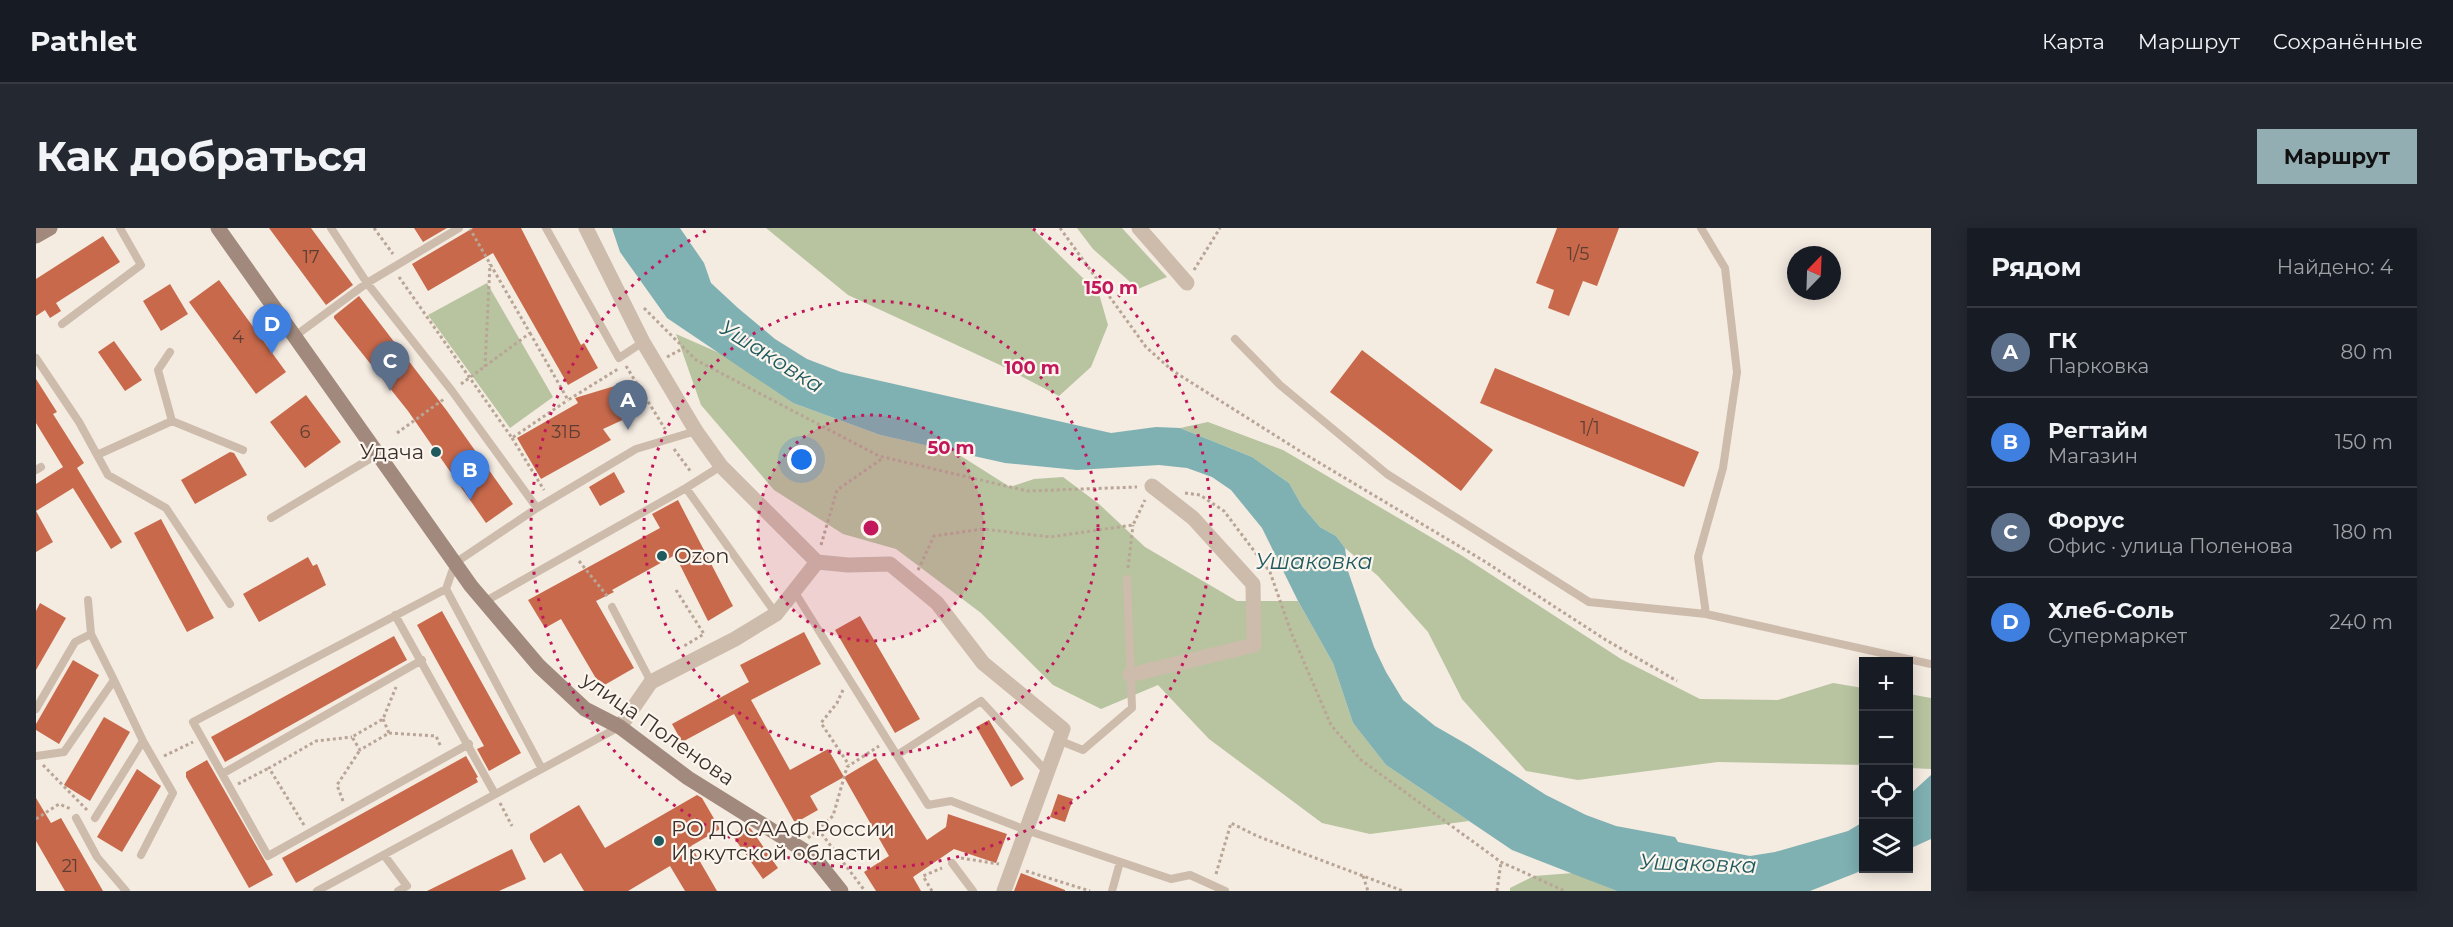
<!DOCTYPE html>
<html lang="ru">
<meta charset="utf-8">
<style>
:root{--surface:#171b24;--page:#242831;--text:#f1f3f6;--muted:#9ea1a6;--line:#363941;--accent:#92aeb2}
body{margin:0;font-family:Montserrat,sans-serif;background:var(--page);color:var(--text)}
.controls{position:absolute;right:18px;bottom:18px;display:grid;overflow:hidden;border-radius:0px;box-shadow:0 3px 15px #0003}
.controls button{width:54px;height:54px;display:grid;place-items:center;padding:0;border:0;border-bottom:2px solid var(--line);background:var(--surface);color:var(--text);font:30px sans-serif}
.compass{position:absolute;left:1751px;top:18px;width:54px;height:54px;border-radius:50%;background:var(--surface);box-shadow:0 3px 15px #0003;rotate:23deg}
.you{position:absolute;left:766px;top:232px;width:21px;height:21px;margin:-15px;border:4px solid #fff;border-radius:50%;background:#1a73e8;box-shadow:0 0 0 9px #1a73e833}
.badge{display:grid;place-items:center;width:39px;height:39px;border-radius:50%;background:var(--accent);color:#fff;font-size:20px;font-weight:700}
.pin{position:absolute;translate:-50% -50px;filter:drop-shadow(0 2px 3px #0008)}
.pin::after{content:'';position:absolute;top:32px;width:21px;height:18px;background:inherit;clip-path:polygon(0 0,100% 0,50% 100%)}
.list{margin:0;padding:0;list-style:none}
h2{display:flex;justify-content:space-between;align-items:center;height:78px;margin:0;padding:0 24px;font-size:26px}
h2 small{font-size:20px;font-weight:400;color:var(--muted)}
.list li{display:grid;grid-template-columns:39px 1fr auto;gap:18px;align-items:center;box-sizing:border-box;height:90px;padding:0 24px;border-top:2px solid var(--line)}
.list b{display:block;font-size:22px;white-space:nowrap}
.list p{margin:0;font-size:20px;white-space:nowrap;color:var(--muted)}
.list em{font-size:20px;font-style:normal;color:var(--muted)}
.icon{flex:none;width:33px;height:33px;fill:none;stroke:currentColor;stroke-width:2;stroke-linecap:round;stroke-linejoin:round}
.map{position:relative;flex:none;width:1895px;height:663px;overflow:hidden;border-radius:0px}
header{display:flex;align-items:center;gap:36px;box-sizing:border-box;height:84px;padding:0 30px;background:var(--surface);border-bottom:2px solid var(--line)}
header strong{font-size:28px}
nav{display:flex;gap:33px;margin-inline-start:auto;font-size:21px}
.intro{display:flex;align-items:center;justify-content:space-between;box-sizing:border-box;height:144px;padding:0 36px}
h1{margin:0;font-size:42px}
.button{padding:15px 27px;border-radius:0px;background:var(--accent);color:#111;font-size:21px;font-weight:700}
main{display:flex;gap:36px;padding:0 36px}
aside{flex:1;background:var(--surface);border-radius:0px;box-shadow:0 3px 15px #0003}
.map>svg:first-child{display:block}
.green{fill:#b8c4a0}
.water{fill:#7fb0b2}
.building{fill:#c8694b}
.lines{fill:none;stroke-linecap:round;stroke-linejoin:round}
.path{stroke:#b9a596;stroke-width:3;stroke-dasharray:3 3;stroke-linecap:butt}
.lane{stroke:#cdbbac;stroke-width:8}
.street{stroke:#cdbbac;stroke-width:15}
.secondary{stroke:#a18a7d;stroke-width:15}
.ring{fill:none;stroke:#c2185b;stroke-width:3;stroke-dasharray:3 6}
.poi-dot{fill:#1f5a5e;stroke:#fbf5ee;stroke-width:2}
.labels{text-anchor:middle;stroke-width:4.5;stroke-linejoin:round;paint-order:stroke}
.number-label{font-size:18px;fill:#5e3e33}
.poi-label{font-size:21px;fill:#3b302b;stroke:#fbf5ee;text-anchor:start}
.street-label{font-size:21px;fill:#3b302b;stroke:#fbf5ee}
.water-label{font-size:22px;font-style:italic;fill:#1f5a5e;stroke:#fbf5ee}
.centre{fill:#c2185b;stroke:#fbf5ee;stroke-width:3}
.ring-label{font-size:18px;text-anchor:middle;font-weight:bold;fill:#c2185b;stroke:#fbf5ee;stroke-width:4.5;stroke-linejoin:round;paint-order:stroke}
</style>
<header>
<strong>Pathlet</strong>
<nav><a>Карта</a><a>Маршрут</a><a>Сохранённые</a></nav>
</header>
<div class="intro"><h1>Как добраться</h1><a class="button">Маршрут</a></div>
<main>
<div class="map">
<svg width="1895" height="663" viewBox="0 0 1895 663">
<rect width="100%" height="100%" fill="#f4ebe1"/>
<path class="green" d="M730,0H996L1063,66L1072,97L1055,139L1023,168L964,137L812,67Z
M1041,0H1086L1131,49L1102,61L1057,21Z
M451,55L517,169L474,200L392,87Z
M640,106L688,127L757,175L844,207L917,223L974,259L998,251L1027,249L1063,276L1109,319L1201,373H1262L1297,435L1317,495L1350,537L1433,593L1334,606L1286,595L1173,511L1122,457L1065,481L1017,457L945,385L860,321L807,306L738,262L665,177Z
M1172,194L1247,222L1425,327L1585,431L1664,471L1742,472L1797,455L1827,460V537L1682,534L1542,552L1490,543L1426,471L1392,404L1342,348L1309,320L1300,308L1284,299L1266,278L1253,255L1216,229L1144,200Z
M1873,466L1895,470V541L1873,540Z
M1537,645L1581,663H1474V660L1498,648Z"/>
<path class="water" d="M576,0H644L668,35L675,55L702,80L739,111L771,131L805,144L1075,205L1120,199L1144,200L1216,229L1253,255L1266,278L1284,299L1300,308L1309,320L1312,343L1338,419L1350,444L1367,472L1399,498L1432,517L1510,567L1550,587L1580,598L1639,609L1642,614L1714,628L1739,624L1812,603L1827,594L1828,640L1830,641L1774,663H1581L1476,622L1350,537L1317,495L1297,435L1262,373L1226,300L1195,262L1176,249L1151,240L1123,237L1041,242L969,235L844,207L757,175L631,90L584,24Z
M1895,547V611L1873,621V567Z"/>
<path class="building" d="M233,0H275L317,57L290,77Z
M378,0H411L387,14Z
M437,0H485L545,117L548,115L562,140L532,157L457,25L392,63L376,36Z
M1521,0H1583L1561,58L1547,53L1533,88L1512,80L1518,62L1500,55Z
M67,8L84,34L20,75L25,83L14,90L9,82L0,88V51Z
M183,52L250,144L220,166L153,74Z
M134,56L152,86L125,103L107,73Z
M323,68L411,183L477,276L450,295L372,183L298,90V88Z
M78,113L106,152L89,163L62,124Z
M1326,122L1457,222L1425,263L1294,164Z
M1459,140L1663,224L1648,259L1444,175Z
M0,151L21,184L17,186L48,235L41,240L86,314L75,321L37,260L0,283L17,314L0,324V256L27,239L0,195Z
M582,157L589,159L598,171L593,189L567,201L575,212L505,251L481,210L542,175L539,170Z
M270,167L305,214L269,240L234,194Z
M194,224L198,225L211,247L159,276L145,252Z
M578,244L589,264L564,278L553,259Z
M642,272L697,378L672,393L639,327L576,362L578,364L560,373L598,440L565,459L525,391L509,400L492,372L624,300L616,286Z
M125,291L178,390L151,404L98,305Z
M272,329L277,338L281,336L290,357L223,394L207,366Z
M4,375L30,390L0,442V383Z
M406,383L485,525L453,543L441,521L448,518L381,397Z
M824,388L884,491L859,505L799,402Z
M768,404L785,436L715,472L754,542L792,521L808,549L774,568L782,582L759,595L698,486L646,514L636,496L713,454L704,437Z
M358,408L371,432L189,534L175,509Z
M37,432L63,447L23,516L0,502V496Z
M68,489L94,504L54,573L28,557Z
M953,492L988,551L975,559L940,499Z
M430,528L442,549L440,550L442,554L260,655L246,630Z
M840,530L891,612L910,599L912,586L971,606L960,635L918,621L877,649L885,663H840L828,644L853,628L808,549Z
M171,532L237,647L213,660L150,549V544Z
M101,541L125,558L86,624L61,609Z
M1022,566L1037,571L1029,594L1014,589Z
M661,567L666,570L684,601L655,618L681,663H649L634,638L592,663H548L525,625L508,635L494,611V606L543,577L569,620Z
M0,570L15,595L25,590L67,663H29L0,613Z
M709,597L715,601L742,640L727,651L696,607Z
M476,621L490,651L463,663H391Z
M985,645L1029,662V663H978Z"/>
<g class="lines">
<path class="path" d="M338,0L357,26
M1024,0L1110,119L1137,143L1267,225L1448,333L1570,412L1641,453
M1158,42L1184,0
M363,49L476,210L532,172
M608,80L660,132L843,228L991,263L1101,259
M494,105L532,172L582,141
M631,129L648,120
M590,138L629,201
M449,139L454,36
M425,156L494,105L434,1
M361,205L408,171
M476,210L508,262
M638,221L655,244
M1149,265L1164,267L1188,283L1234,344L1255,404L1295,497L1325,532L1465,634L1529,663
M785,317L801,262L847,230
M543,333L572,369
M1092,340L1097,297
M882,342L898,308L947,301L1014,309L1097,297L1109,272
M640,362L668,406L648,418
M807,462L801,475L785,495L813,537
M347,491L353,505L324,522L316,509L347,491L360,459
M353,505L400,508L405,519
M128,528L157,514
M7,537L51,582
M202,556L233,540
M307,573L301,557L324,522
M464,575L476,598
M0,591L23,576L35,581
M268,597L233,540L280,513L316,509
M782,601L829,663
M772,610L797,588L811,539L843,518
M925,630L963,636
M990,643L1054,663
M1180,646L1195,595L1221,608L1367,663
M1327,648L1332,663
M896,663L887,648L906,640
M1461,663L1465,634"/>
<path class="lane" d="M295,0L331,55L416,163L501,280
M510,0L583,130L607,114
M1665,0L1689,40L1701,144L1687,240L1662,329L1670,386
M26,96L105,37L84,0
M259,108L331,55L423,0
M1199,111L1244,157L1351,246L1553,374L1670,386L1895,436
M0,130L43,194L72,247L130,280L194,376
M136,193L207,222
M61,227L136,193L122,142L134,124
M0,242L5,239
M650,260L740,386
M235,290L342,226
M410,361L506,541
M758,363L892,577L915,573L990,602L1135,651L1154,647L1189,663
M448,374L650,260L685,238
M576,379L615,454
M359,387L459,566
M0,481L39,414L55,406L52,372
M1022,512L1047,522L1096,480L1091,351
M433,516L232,628L157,494L410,361L419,335L501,280L600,221L660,203
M861,527L945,473L1011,544
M0,528L28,524L78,452L55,406
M186,546L386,432
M40,590L61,629L90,663
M59,590L107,513L78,452
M105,627L137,565L107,513
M348,627L371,658L362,663
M916,635L937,663
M281,663L583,499
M1076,663L1084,634"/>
<path class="street" d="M550,0L607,114L660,203L685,238L781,334L740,386L699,411L615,454L584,499
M1103,0L1151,55
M781,334L812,337L854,336L901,375L947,435L1027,501L968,663
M1094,447L1218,417L1217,356L1157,290L1116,258"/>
<path class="secondary" d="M182,0L435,358L503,438L549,481L584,499L652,550L777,628L805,663
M0,8L14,0"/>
</g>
<circle cx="835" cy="300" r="113" fill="#c2185b" fill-opacity=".12"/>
<g class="ring">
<circle cx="835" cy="300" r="113"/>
<circle cx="835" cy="300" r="227"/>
<path d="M997 1A340 340 0 1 1 673 1"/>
</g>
<g class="poi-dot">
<circle cx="400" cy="224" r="6"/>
<circle cx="626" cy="328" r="6"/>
<circle cx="623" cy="613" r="6"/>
</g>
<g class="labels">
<g class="number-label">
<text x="1542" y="32">1/5</text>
<text x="275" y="35">17</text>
<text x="202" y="115">4</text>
<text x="1554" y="206">1/1</text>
<text x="269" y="210">6</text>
<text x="530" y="210">31Б</text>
<text x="34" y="644">21</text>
</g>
<g class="poi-label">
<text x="388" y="231" text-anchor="end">Удача</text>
<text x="638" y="335">Ozon</text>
<text x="635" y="608">РО ДОСААФ России<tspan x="635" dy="24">Иркутской области</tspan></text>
</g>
<g class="street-label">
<text transform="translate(622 501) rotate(35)" y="7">улица Поленова</text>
</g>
<g class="water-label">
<text transform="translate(736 128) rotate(32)" y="8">Ушаковка</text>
<text x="1278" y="341">Ушаковка</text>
<text transform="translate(1662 635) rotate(2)" y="8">Ушаковка</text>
</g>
</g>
<circle cx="835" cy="300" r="9" class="centre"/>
<g class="ring-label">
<text x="1075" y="66">150 m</text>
<text x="996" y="146">100 m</text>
<text x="915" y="226">50 m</text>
</g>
</svg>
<div class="controls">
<button>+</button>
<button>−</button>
<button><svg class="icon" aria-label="locate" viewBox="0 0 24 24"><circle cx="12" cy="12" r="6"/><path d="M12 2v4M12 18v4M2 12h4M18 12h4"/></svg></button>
<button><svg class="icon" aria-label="layers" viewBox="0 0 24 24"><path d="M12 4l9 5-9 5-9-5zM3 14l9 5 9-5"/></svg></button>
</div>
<svg class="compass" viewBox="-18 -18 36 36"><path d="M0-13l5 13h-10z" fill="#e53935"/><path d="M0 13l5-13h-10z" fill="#9ea1a6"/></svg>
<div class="you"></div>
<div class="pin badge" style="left:592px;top:202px;background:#5c6f8a">A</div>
<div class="pin badge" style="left:434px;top:272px;background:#3f7fe0">B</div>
<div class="pin badge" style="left:354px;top:163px;background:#5c6f8a">C</div>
<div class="pin badge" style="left:236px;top:126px;background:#3f7fe0">D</div>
</div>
<aside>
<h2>Рядом<small>Найдено: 4</small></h2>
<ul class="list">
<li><span class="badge" style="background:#5c6f8a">A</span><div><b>ГК</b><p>Парковка</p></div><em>80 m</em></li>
<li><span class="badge" style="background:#3f7fe0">B</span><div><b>Регтайм</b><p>Магазин</p></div><em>150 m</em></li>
<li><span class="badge" style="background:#5c6f8a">C</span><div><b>Форус</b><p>Офис · улица Поленова</p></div><em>180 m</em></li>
<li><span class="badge" style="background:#3f7fe0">D</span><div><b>Хлеб-Соль</b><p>Супермаркет</p></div><em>240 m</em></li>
</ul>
</aside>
</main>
